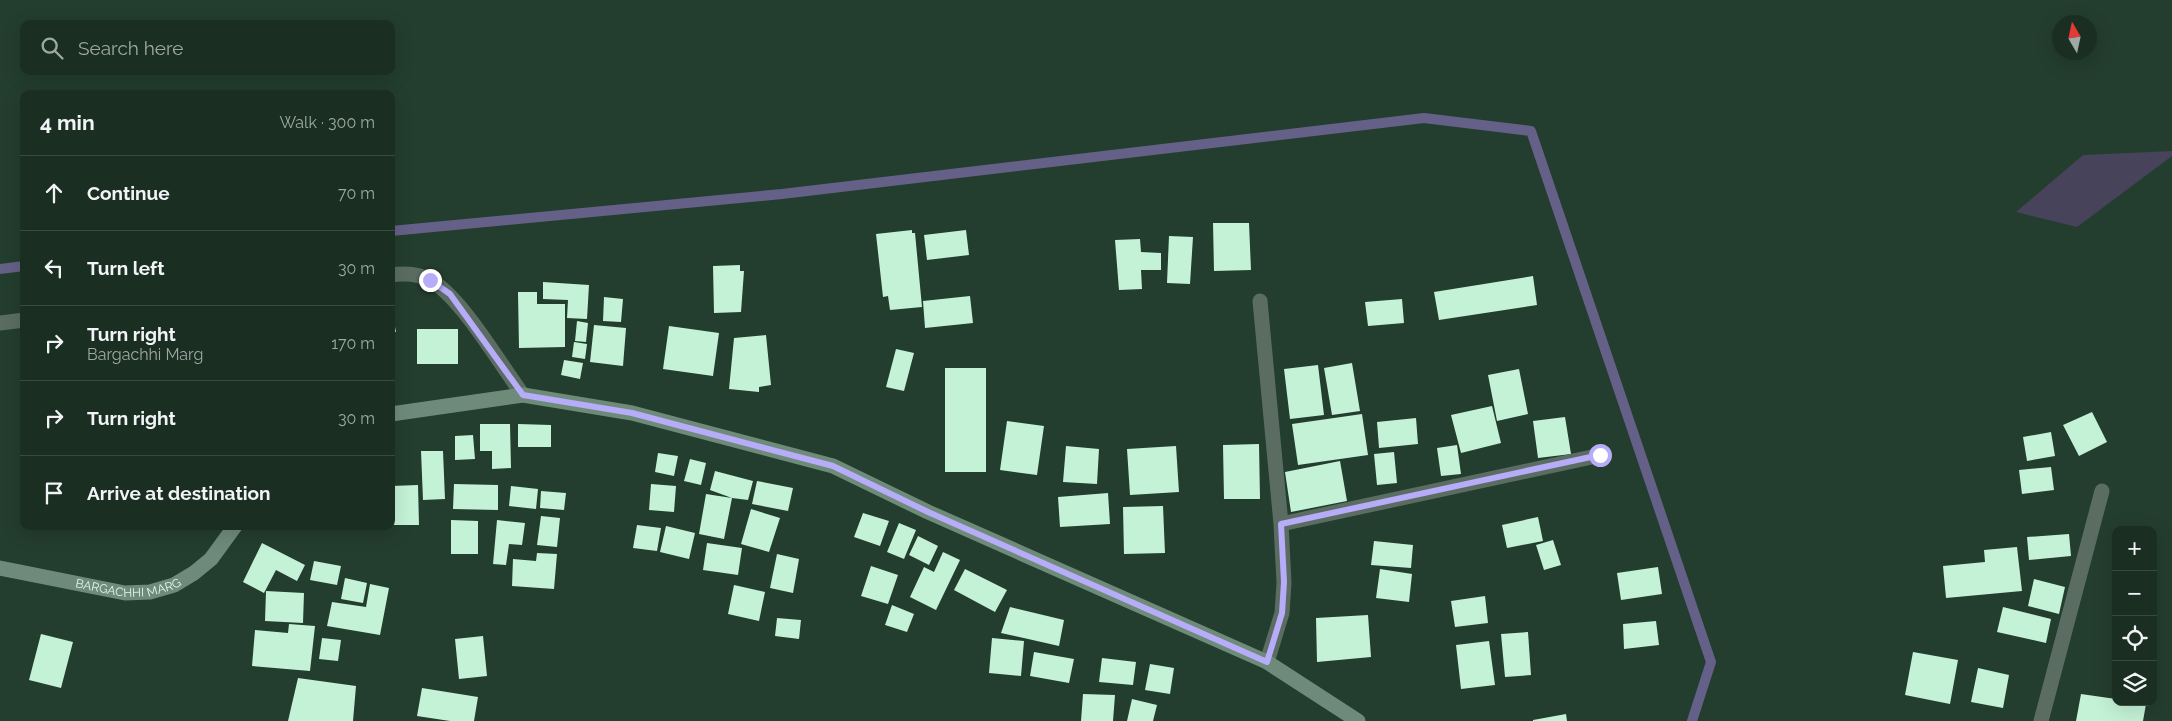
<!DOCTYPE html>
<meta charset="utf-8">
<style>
:root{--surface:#1a2e22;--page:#273a2f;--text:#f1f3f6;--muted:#9fa8a5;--line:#384a40}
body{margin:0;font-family:Raleway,sans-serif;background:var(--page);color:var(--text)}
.controls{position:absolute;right:15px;bottom:15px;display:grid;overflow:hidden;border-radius:10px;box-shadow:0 5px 20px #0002}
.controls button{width:45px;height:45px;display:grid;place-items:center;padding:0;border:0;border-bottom:1px solid var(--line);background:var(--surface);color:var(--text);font:25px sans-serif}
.compass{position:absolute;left:2052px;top:15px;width:45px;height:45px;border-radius:50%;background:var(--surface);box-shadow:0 5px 20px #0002;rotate:351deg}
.stop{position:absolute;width:15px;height:15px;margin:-11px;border:4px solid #b6acf8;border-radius:50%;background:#fff}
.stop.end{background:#b6acf8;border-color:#fff;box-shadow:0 1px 5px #0008}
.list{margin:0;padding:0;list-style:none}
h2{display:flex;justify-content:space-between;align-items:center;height:65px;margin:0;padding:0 20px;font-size:21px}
h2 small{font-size:16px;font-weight:400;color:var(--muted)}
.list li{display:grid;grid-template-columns:32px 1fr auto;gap:15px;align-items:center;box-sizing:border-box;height:75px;padding:0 20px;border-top:1px solid var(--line)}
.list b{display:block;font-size:19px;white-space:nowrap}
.list p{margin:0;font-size:16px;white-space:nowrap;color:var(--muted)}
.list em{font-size:16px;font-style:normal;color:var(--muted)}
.icon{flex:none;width:28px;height:28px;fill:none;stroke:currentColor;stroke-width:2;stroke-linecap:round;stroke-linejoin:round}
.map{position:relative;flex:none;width:2172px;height:721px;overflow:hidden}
.search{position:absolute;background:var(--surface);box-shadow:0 5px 20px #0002;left:20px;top:20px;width:375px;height:55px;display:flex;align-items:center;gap:12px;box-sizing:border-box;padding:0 18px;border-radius:10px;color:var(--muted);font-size:19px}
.panel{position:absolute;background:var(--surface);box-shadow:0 5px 20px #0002;left:20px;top:90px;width:375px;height:440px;border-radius:10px}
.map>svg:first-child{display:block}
.green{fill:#46435b}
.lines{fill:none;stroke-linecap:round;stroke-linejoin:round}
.stream{stroke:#656087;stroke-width:10}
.building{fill:#c4f2d6}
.street{stroke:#5b6d62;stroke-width:15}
.secondary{stroke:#6e8b79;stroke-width:15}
.route{stroke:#b6acf8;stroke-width:6}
.labels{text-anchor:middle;stroke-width:5;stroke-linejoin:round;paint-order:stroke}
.street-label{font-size:12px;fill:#e7f6ed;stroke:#193324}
</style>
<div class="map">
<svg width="2172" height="721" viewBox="0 0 2172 721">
<rect width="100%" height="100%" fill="#233d2e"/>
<path class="green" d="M2172,151V156L2077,227L2016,212L2083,155Z"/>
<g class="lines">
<path class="stream" d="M391,231L782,194L1424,118L1531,131L1711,662L1692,721
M0,269L24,266"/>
</g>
<path class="building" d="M1213,223H1249L1251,270L1214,271Z
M912,230V233H915L922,307L890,310L888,296L883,297L876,234Z
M966,230L969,255L927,260L924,235Z
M1169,236L1193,237L1190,284L1167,283Z
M1140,239L1141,252L1161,253V270H1141L1142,289L1119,290L1115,240Z
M740,265V271H744L741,312L714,313L713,266Z
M1533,276L1537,305L1439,320L1434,292Z
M543,282L589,285L587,319L567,318L568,300L543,299Z
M518,292H537V304H565V347L519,348Z
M970,296L973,323L925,328L923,301Z
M604,297L623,299L621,322L603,321Z
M1402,299L1404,323L1368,326L1365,302Z
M391,306L396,332H391Z
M577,321L588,323L586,342L575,341Z
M594,325L626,328L623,366L590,362Z
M669,326L719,333L713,376L663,369Z
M417,329H458V364H417Z
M766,335L771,385L759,387V392L729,389L734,338Z
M574,342L587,344L585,359L572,357Z
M896,349L914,353L904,391L886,387Z
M564,360L583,363L580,379L561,375Z
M1352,363L1360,411L1332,415L1324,368Z
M1318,365L1324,415L1290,419L1284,369Z
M945,368H986V472H945Z
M1519,369L1528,414L1497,421L1488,375Z
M1492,406L1501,443L1461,453L1451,415Z
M2092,412L2107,442L2079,456L2063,425Z
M1362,414L1368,455L1298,465L1292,424Z
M1565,417L1571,454L1538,458L1533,421Z
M1416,418L1418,444L1379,448L1377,422Z
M1007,421L1044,426L1037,475L1000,470Z
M480,424H510L511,468L492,469V451H480Z
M518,424L551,425V447H518Z
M2051,432L2055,456L2027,461L2023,437Z
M473,435L475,459L455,460V436Z
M1259,444L1260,499H1224L1223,445Z
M1457,445L1461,474L1441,476L1437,448Z
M1066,446L1099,449L1097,484L1063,482Z
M1176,446L1179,492L1130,495L1127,449Z
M421,451H443L445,499L423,500Z
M1394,452L1397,483L1377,485L1374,454Z
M658,453L678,456L674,476L655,472Z
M690,459L706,463L701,485L684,481Z
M1340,461L1347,501L1291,512L1285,472Z
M2051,467L2054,490L2022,494L2019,470Z
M715,471L753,481L748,500L732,498L710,490Z
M757,481L793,488L788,511L752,504Z
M454,484L498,485V510L453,509Z
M651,484L676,486L674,512L649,510Z
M418,485L419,525H391V486Z
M511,486L538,489L536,509L509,506Z
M541,491L566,493L564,510L540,508Z
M1108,493L1110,524L1060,527L1058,497Z
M706,494L732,498L724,539L699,534Z
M1163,506L1165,553L1124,554L1123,507Z
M751,509L780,518L769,552L741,544Z
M863,513L889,521L880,546L854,537Z
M541,516L560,518L557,547L537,545Z
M1538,517L1543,541L1507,548L1502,525Z
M451,520L478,521V554H451Z
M497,520L525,523L522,545L509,544L506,565L493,564Z
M899,523L916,530L904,559L887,552Z
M637,525L661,528L657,551L633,548Z
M666,526L695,533L689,559L660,552Z
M2069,534L2071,556L2029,560L2027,537Z
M918,536L938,546L929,565L909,555Z
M1553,540L1561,565L1544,570L1536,545Z
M1374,541L1413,545L1411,568L1371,565Z
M262,543L305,565L297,581L276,570L264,593L243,582Z
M707,543L742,548L738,575L703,570Z
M2017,547L2022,591L1946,598L1943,566L1985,562L1984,550Z
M943,552L960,560L936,610L910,597L924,567L934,572Z
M537,553L557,554L554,589L512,586L513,559L536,561Z
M777,554L799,559L793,593L770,588Z
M314,561L341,566L337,585L310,580Z
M871,566L898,575L888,604L861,596Z
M1658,567L1662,594L1621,600L1617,573Z
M965,569L1007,590L995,612L954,590Z
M1380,569L1412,574L1409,602L1376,598Z
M345,578L367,583L363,603L341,599Z
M2034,579L2065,587L2059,614L2028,606Z
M370,584L389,588L380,635L327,626L332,602L366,607Z
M734,585L765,592L759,621L728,614Z
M266,591L304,593L303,623L265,621Z
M1485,596L1488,623L1455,627L1451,601Z
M892,605L914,614L907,632L885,625Z
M1010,607L1064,620L1059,646L1001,633Z
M2003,607L2051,619L2046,643L1997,632Z
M1368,615L1371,657L1317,662L1316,618Z
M777,618L801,620L799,639L775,636Z
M1656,621L1659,645L1624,649L1623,624Z
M289,624L315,626L310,671L252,666L255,630L288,633Z
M1528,632L1531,675L1505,677L1501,634Z
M41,634L73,642L61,688L29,680Z
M483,636L487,676L459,679L455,639Z
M322,638L341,640L338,661L319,659Z
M992,638L1024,641L1021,676L989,673Z
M1489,641L1495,685L1461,689L1456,645Z
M1034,652L1074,659L1069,683L1030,676Z
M1913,652L1958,660L1950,704L1905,695Z
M1102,658L1136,662L1133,685L1099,682Z
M1150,664L1174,668L1170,694L1145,690Z
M1978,668L2009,675L2003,708L1971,702Z
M298,678L356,686L353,721H288Z
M422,688L478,697L474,721H450L417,716Z
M1083,694L1115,695L1113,721H1081Z
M2081,694L2116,699V702L2146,704L2143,721H2076Z
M1132,699L1157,705L1153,721H1127Z
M1566,714L1567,721H1533V720Z"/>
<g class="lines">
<path class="street" d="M391,275C405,273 420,274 432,281C463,300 500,364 523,395
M1260,301L1281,524L1284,583L1282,613L1267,662
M0,323L24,320
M1281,524L1601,455
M2041,721L2102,491"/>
<g class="secondary">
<path d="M391,414L523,395L632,413L833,466L928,512L1267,662L1358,721"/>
<path id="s1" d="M0,568L125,593L150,592L174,585L194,573L211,559L235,526"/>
</g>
</g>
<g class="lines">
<path class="route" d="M430,280L450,294L523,395L632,413L833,466L928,512L1267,662L1282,613L1284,582L1281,524L1600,455"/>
</g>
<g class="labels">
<g class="street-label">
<text dy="4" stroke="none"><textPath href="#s1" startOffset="131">BARGACHHI MARG</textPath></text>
</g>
</g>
</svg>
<div class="controls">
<button>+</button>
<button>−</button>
<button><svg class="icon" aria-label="locate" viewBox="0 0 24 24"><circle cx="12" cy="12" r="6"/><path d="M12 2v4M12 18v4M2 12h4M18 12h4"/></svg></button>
<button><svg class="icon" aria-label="layers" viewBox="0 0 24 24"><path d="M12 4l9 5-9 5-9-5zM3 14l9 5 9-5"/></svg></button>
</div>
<svg class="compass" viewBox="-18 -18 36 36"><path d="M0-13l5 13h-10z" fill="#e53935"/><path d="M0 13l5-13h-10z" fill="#9fa8a5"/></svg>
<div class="stop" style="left:1600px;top:455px"></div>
<div class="stop end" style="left:430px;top:280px"></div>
<div class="search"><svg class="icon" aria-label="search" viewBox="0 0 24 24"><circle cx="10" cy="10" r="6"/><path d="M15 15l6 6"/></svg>Search here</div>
<section class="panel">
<h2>4 min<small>Walk · 300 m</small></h2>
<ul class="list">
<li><svg class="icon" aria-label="ahead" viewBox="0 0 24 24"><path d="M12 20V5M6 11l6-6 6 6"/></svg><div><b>Continue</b></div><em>70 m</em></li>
<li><svg class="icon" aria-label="left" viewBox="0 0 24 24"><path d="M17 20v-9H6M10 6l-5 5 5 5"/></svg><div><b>Turn left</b></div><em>30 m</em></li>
<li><svg class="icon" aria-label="right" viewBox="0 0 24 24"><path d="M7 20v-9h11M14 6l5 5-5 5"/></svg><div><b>Turn right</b><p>Bargachhi Marg</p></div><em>170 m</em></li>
<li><svg class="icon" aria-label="right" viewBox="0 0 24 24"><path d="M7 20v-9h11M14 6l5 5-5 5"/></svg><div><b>Turn right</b></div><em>30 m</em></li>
<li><svg class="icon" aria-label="arrive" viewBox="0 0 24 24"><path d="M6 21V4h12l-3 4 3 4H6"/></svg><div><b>Arrive at destination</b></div></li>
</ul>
</section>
</div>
